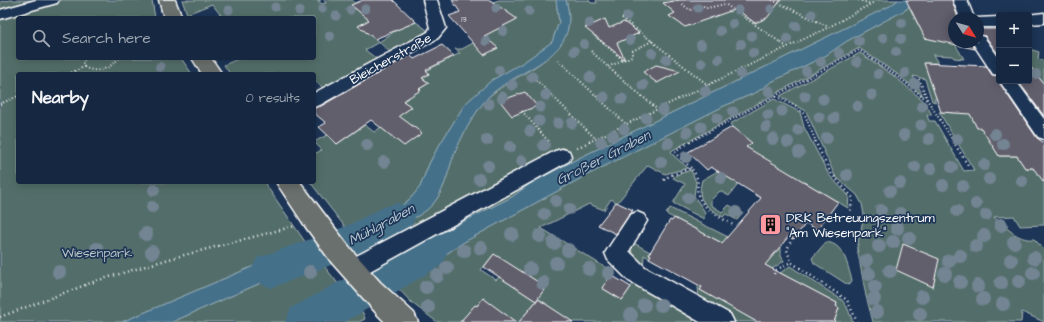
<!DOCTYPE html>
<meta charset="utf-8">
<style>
:root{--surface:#162841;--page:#1f3048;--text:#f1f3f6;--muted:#9ea6b1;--line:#35445a}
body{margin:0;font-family:"Architects Daughter",sans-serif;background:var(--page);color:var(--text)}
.controls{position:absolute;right:12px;top:12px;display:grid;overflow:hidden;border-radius:4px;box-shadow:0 2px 10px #0003}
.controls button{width:36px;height:36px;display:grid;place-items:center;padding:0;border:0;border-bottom:1px solid var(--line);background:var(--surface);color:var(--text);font:20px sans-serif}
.compass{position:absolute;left:948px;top:12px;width:36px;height:36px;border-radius:50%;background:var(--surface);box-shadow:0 2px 10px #0003;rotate:127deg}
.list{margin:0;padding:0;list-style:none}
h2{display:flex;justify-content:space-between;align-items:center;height:52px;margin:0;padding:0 16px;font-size:17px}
h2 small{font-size:13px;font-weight:400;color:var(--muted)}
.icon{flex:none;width:22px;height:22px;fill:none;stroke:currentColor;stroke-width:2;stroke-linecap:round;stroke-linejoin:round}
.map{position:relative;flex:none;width:1044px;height:322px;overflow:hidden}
.search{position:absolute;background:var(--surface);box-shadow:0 2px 10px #0003;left:16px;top:16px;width:300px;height:44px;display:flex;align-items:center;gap:10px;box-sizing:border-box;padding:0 14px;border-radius:4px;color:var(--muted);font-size:15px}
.panel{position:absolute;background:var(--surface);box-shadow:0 2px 10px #0003;left:16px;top:72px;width:300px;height:112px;border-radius:4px}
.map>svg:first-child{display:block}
.green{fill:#536e6b;stroke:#a9b6b5}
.water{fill:#447089;stroke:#8fa9b8}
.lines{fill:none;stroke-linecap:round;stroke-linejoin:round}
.river{fill:#447089;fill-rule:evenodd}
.building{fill:#625e6d;stroke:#fff}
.minor-casing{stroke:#fff;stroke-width:3}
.major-casing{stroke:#fff;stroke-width:3}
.path-far1{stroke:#fff;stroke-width:2;stroke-dasharray:1 2.5;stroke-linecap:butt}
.path{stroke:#fff;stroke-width:2.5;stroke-dasharray:1 3.5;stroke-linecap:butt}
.minor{fill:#1d3557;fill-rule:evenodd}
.major{fill:#6b706d;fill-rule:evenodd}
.tree{fill:#738493}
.labels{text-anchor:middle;stroke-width:3.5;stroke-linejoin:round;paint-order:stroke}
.far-number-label{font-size:9px;fill:#d8d7da}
.street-label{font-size:13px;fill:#fff;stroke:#1d3557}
.poi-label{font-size:13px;fill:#fff;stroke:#1d3557;text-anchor:start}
.park-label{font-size:13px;fill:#bac5c4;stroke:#1d3557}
.water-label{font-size:14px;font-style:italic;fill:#b4c6d0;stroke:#1d3557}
</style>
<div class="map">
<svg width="1044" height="322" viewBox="0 0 1044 322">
<rect width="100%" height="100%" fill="#1d3557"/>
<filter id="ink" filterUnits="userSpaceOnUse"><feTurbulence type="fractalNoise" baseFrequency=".025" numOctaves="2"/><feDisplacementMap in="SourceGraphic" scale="8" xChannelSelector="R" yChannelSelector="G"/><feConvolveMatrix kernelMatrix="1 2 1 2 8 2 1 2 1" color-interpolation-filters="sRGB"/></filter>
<g filter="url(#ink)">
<path class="green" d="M10,0H33V2L43,0H152L155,18H18V58H181L192,74H18V182H264L308,246L254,266L122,322H0V2Z
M182,0H321L318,1L322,4L326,3L324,0H352L356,3L351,6L355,9L360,7L371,18L368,33L379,42L401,27H402L416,22L427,30L426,33L391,53L379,42L365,50L377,59L324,89L314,80V74H230L224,65L240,58H314V18H223L212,4L187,14Z
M499,0H556L559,22L552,42L524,62L492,80L465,104L437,149L429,164L420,187L410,199L401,206L349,232L310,182H314V154L322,150L314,142L327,135L337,144L365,125L374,132L411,107L394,95L421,90L419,89L429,83L421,77L429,74L426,71L460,53L455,49H462L475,42L487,4Z
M566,0H589L591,3H597L596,0H898L890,6L575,160L531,183L512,197L397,255L387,261L381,270L364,249C376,241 387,233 400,226C414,217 426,214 436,200C446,186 448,170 454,155C461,137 472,117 484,102C489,95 498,90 505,85C538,64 580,48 566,0Z
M913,0L914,17L920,28L950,36L964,59L954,58L952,56L933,55L938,63H925L1000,130L993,146L999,156H1017L1025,168L1034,169L1044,181V225L1020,226L1014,216L994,217C1006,227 1018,241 1034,239L1044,249V322L1022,312L1021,322H873L866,296L857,248L864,215L862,204L857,195L835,176L806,111L780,96L860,53L894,76L925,102L932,115H927L929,121H935L964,171L974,170L939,112L956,113L942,99H934L936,102L932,101L925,79L913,76L923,96L900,76L859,48L671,151L674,156L688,168L665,174L648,165L617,203L611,199L604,210L589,204L541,228L613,272L602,288L622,300L633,284L694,320L693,322H534L547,304L538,298L494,254L481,270L496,280L499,277L536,301L523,317L531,322H500L483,298L477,306L475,305L460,322H437L412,303L395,285L415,272L431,264L464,242L585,176L724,106L757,92L771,82L825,56L847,41L907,9Z
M1029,49L1039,52L1038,59L1044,61V87L1037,76L1029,69Z
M774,99L800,112L804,127L829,175L849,196L848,208L811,186L747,152L730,124Z
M723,168L740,182L729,196L720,191L711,200V205L722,212L729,205L743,213L737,220L726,214L723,217C706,206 696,202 702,180Z
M691,170L696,182L694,196L705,212L704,219L673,203L685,184L673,178L676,175Z
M670,208L728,237L724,244L666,214Z
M632,242L650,252L651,255L649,258L644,255L643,272C635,263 630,255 632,242Z
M826,242C845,244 847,265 852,280L851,283L848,285L814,263L812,258Z
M781,246V256L784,261L769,271L760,267L770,259Z
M320,261L344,291L287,322H172L272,278Z
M790,266L842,300L847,307L853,322H834L839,308L836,306L837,303L780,273Z
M698,285L702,287L700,290L766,322H732L699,303Z
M356,305L363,313L365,319L359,322H325Z"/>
<path class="water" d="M556,0H566C584,64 512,66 484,102C472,117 461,137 454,155C448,170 446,186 436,200C426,214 414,217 400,226C387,233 376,242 364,249L349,232L401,206L410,199L420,187L429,164L437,149L465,104L492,80L524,62L552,42L559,22Z
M898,0H913L907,9L847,41L825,56L771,82L757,92L724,106L585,176L464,242L431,264L415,272L395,285L381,270L387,261L397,255L512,197L531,183L575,160L890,6Z
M308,246L320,261L272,278L172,322H122L254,266Z
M344,291L356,305L325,322H287Z"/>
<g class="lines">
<path class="river" d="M397,203L410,207L415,218L410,229L373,249L271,288L257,282L251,270L257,258L347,226L384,207Z
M428,236L442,241L447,253L442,265L345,322H285L291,308L414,241Z"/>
</g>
<path class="building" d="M363,0H393L416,22L375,39L358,26L369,20L351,5Z
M452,0H490L517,19L484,36L498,48L484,55L449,16L460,12Z
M680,0H781L767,18L755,23L736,9L685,27L669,16L675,13L663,3Z
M906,0H952L958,18H954V42H971L975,49L925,38Z
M605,19L609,28L624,22L639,33L617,43L625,60L585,28Z
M978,29H999V55L985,36L978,34Z
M442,45L454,56L426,70L429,74L422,78L429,83L419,89L421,90L403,101L412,107L399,116L422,133L404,146L371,120L337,144L319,127L326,123L314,113V108L321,106L410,55L414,59Z
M924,63L986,66L992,75L999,76L998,81L1037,138L1044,143V182L1033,168H1025L1017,156H999L981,128H977L970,114L941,112Z
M656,65L680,71L657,83L643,72Z
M1029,65L1044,84V116L1018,81H1029Z
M525,92L537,106L512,116L500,101Z
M732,127L752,143L746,147L838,202L817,230L806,223L794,239L789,236L765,265L837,303L836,306L839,308L834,322H757L700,290L702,287L649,258L651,255L649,254L670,220L672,221L674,218L722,243L761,198L711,167L707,170L688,152Z
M616,202L633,210L616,234L598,225Z
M903,244L939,259L933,287L896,270Z
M494,254L546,287L536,301L484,267Z
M611,275L631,287L622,300L602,288Z
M483,298L516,322H460L475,305L477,306Z
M538,299L573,322H519Z"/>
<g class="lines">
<defs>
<path id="minor" d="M36,0H59L57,3L0,19V10Z
M423,0H437L446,28L438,38L320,105L314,107V93L428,32L430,28Z
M953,0H967L974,18H960Z
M1044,13V23L1029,24V15H1027Z
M999,17V27H978V18H976Z
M978,35L984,37L999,58V75L993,74L972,42H978Z
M999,80L1016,81L1044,119V139L1038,137Z
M562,149L569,151L571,156L569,161L361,276L353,279L345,276L342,269L345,262L555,151Z
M637,212L644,215L647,221L629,251L645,267L730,314L734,322H700L629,281L608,260L605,253L630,215Z"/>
<path id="major" d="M159,0H175L182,18H164Z
M192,58H211L222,74H202Z
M276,182H300L350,248L380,282L414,313L418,322H385L378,315L332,263L305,226Z"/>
</defs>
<use href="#minor" class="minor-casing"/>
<use href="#major" class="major-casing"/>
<path class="path-far1" d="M772,0L829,27
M858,0L871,4
M682,4L690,10L702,5L707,8L725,4L787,47
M622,18L708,85
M595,36L623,60
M652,41L632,51V56L608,67L657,109
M591,51L608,67
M558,60L626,124
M84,67C97,74 110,69 119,58
M84,67L83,63L85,58
M68,74L84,67
M919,79L928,101L954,142
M536,80L596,139
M775,96L859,50L897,76L928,101
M0,104L18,96
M522,111L549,142
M589,142L829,27L878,0
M690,142L775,96L797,107L805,115L816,142"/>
<path class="path" d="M548,141L551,144
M815,141L830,172L853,198L850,213
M953,141L969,167
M577,148L591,141
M691,168L675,153L676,150L692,141
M664,180L669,176L691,168C703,183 694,185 699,197C704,210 722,218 733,225
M792,238L787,250L791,262L847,300L857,322
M774,274L776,270L791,262
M0,317L96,281L169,259L295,226"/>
<use href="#minor" class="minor"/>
<use href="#major" class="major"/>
</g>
<g class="tree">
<circle cx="275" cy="7" r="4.5"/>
<circle cx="496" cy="8" r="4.5"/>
<circle cx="698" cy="8" r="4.5"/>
<circle cx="322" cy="9" r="4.5"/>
<circle cx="365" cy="9" r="4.5"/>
<circle cx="771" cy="9" r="4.5"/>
<circle cx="229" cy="10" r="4.5"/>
<circle cx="350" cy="10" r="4.5"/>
<circle cx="738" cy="10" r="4.5"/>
<circle cx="299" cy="11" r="4.5"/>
<circle cx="529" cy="11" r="4.5"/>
<circle cx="812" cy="14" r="4.5"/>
<circle cx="336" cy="16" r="4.5"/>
<circle cx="627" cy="16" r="4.5"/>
<circle cx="589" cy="23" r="5"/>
<circle cx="902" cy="23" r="5"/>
<circle cx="733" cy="24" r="5"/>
<circle cx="796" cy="26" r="5"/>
<circle cx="503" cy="31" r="5"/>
<circle cx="720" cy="31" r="5"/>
<circle cx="330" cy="36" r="5"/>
<circle cx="752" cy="36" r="5"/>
<circle cx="883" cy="38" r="5"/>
<circle cx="787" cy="39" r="5"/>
<circle cx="901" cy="39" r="5"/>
<circle cx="630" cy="40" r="5"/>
<circle cx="486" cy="41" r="5"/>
<circle cx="859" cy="41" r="5"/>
<circle cx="584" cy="44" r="5"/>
<circle cx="741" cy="44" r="5"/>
<circle cx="701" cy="45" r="5"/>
<circle cx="574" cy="51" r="5"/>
<circle cx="896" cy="52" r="5"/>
<circle cx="652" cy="53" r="5"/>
<circle cx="753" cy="53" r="5"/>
<circle cx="839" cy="53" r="5"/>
<circle cx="719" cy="59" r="5"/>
<circle cx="666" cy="60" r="5"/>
<circle cx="821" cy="62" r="5"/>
<circle cx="857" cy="62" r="5"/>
<circle cx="702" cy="63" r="5"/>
<circle cx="160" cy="67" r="5"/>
<circle cx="499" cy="70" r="5"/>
<circle cx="806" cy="71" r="5"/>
<circle cx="905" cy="73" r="5"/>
<circle cx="741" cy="74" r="5"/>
<circle cx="878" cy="74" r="5"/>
<circle cx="1036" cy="74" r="5"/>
<circle cx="532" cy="77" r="5.5"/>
<circle cx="590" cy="77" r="5.5"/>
<circle cx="915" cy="84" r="5.5"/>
<circle cx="512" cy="85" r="5.5"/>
<circle cx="643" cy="85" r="5.5"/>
<circle cx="705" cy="91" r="5.5"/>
<circle cx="769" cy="91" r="5.5"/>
<circle cx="546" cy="95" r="5.5"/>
<circle cx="872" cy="95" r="5.5"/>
<circle cx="805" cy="96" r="5.5"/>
<circle cx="502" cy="97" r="5.5"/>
<circle cx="604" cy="97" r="5.5"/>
<circle cx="622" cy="99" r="5.5"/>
<circle cx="823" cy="99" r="5.5"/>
<circle cx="489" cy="104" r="5.5"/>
<circle cx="857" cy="106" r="5.5"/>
<circle cx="922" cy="106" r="5.5"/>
<circle cx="540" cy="107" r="5.5"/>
<circle cx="663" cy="110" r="5.5"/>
<circle cx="782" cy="111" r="5.5"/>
<circle cx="733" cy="112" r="5.5"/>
<circle cx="768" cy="115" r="5.5"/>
<circle cx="819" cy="117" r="5.5"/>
<circle cx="646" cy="118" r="5.5"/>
<circle cx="717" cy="118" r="5.5"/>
<circle cx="834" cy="118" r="5.5"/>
<circle cx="539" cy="121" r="5.5"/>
<circle cx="558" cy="123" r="5.5"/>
<circle cx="572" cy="123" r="5.5"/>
<circle cx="921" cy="125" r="5.5"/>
<circle cx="701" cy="127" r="5.5"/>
<circle cx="766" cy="127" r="5.5"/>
<circle cx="624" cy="129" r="5.5"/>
<circle cx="798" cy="130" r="5.5"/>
<circle cx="530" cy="131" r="5.5"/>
<circle cx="687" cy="132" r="5.5"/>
<circle cx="995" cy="134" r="6"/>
<circle cx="613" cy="135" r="6"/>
<circle cx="904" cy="135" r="6"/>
<circle cx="827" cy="138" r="6"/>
<circle cx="773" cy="139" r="6"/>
<circle cx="929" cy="139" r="6"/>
<circle cx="957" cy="139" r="6"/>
<circle cx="487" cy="140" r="6"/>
<circle cx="601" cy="142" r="6"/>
<circle cx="788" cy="142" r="6"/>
<circle cx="668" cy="143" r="6"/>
<circle cx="1003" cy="144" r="6"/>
<circle cx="367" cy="145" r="6"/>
<circle cx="544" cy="145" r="6"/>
<circle cx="510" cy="147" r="6"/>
<circle cx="799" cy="152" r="6"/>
<circle cx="686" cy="157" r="6"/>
<circle cx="522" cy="161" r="6"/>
<circle cx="384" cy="162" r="6"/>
<circle cx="661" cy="162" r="6"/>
<circle cx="984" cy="165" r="6"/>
<circle cx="488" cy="166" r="6"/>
<circle cx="915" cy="167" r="6"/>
<circle cx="952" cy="167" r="6"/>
<circle cx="931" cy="169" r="6"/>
<circle cx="847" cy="175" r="6"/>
<circle cx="721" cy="178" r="6"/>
<circle cx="479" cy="179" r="6"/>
<circle cx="989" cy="179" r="6"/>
<circle cx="1022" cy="181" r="6"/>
<circle cx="900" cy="183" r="6"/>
<circle cx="943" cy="185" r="6"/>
<circle cx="963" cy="186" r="6"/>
<circle cx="154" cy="190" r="6"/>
<circle cx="890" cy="191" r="6"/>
<circle cx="688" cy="198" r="6"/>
<circle cx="556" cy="201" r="6"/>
<circle cx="976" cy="204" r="6"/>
<circle cx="152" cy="207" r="6"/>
<circle cx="569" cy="209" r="6"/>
<circle cx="881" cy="210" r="6"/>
<circle cx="957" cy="211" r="6"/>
<circle cx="736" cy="212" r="6"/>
<circle cx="900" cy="213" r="6"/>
<circle cx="544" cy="214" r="6"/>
<circle cx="986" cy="215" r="6"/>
<circle cx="1001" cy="225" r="7"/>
<circle cx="897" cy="228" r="7"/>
<circle cx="146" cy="234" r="7"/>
<circle cx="512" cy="234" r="7"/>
<circle cx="540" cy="236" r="7"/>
<circle cx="984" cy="236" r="7"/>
<circle cx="909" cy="238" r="7"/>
<circle cx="893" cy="242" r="7"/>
<circle cx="1014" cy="242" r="7"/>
<circle cx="554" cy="243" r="7"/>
<circle cx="879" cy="246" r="7"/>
<circle cx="976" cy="246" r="7"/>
<circle cx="481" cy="248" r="7"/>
<circle cx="97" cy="249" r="7"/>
<circle cx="568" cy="250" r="7"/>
<circle cx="464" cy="251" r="7"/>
<circle cx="152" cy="252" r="7"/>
<circle cx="960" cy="256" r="7"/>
<circle cx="1034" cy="258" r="7"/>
<circle cx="1011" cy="260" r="7"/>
<circle cx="866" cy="261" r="7"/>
<circle cx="949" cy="261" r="7"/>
<circle cx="556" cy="263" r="7"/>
<circle cx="447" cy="268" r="7"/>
<circle cx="530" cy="269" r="7"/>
<circle cx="589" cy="269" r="7"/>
<circle cx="890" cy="271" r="7"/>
<circle cx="59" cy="272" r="7"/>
<circle cx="310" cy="272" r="7"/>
<circle cx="609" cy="273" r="7"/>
<circle cx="1033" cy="273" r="7"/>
<circle cx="869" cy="274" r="7"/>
<circle cx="945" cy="274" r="7"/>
<circle cx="437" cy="276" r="7"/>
<circle cx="1019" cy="281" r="7"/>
<circle cx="960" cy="282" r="7"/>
<circle cx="543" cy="283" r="7"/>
<circle cx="1001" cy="283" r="7"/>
<circle cx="978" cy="286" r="7"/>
<circle cx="426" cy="287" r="7"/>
<circle cx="875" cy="287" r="7"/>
<circle cx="922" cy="297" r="7"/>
<circle cx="874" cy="299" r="7"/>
<circle cx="983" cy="299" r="7"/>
<circle cx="1003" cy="304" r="7"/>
<circle cx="644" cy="305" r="7"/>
<circle cx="661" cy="305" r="7"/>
<circle cx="428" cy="307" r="7"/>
<circle cx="877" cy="312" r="7"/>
<circle cx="920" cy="314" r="7"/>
<circle cx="631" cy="315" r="7"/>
</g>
</g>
<defs>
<symbol id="building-square" viewBox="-11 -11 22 22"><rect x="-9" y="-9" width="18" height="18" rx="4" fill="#ff9aa2" stroke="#1d3557"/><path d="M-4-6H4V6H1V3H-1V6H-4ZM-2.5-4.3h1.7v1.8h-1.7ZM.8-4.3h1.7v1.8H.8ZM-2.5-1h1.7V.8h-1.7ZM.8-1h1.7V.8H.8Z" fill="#111"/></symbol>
</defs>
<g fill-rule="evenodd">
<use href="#building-square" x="758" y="212" width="25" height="25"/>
</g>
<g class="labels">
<g class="far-number-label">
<text x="464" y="22">13</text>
</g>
<g class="street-label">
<text transform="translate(390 58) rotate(-29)" y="5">Bleicherstraße</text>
</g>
<g class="poi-label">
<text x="786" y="222">DRK Betreuungszentrum<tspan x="786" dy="15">"Am Wiesenpark"</tspan></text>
</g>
<g class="park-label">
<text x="97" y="257">Wiesenpark</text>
</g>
<g class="water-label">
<text transform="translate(603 157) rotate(-27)" y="5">Großer Graben</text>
<text transform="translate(381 224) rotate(-28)" y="5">Mühlgraben</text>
</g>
</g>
</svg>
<div class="controls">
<button>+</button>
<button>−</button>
</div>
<svg class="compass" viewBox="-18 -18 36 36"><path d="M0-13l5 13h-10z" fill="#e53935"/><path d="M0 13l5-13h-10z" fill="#9ea6b1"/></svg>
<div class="search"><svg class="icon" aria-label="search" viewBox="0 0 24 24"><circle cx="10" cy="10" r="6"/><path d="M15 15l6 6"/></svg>Search here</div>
<section class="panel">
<h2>Nearby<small>0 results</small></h2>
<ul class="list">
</ul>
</section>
</div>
